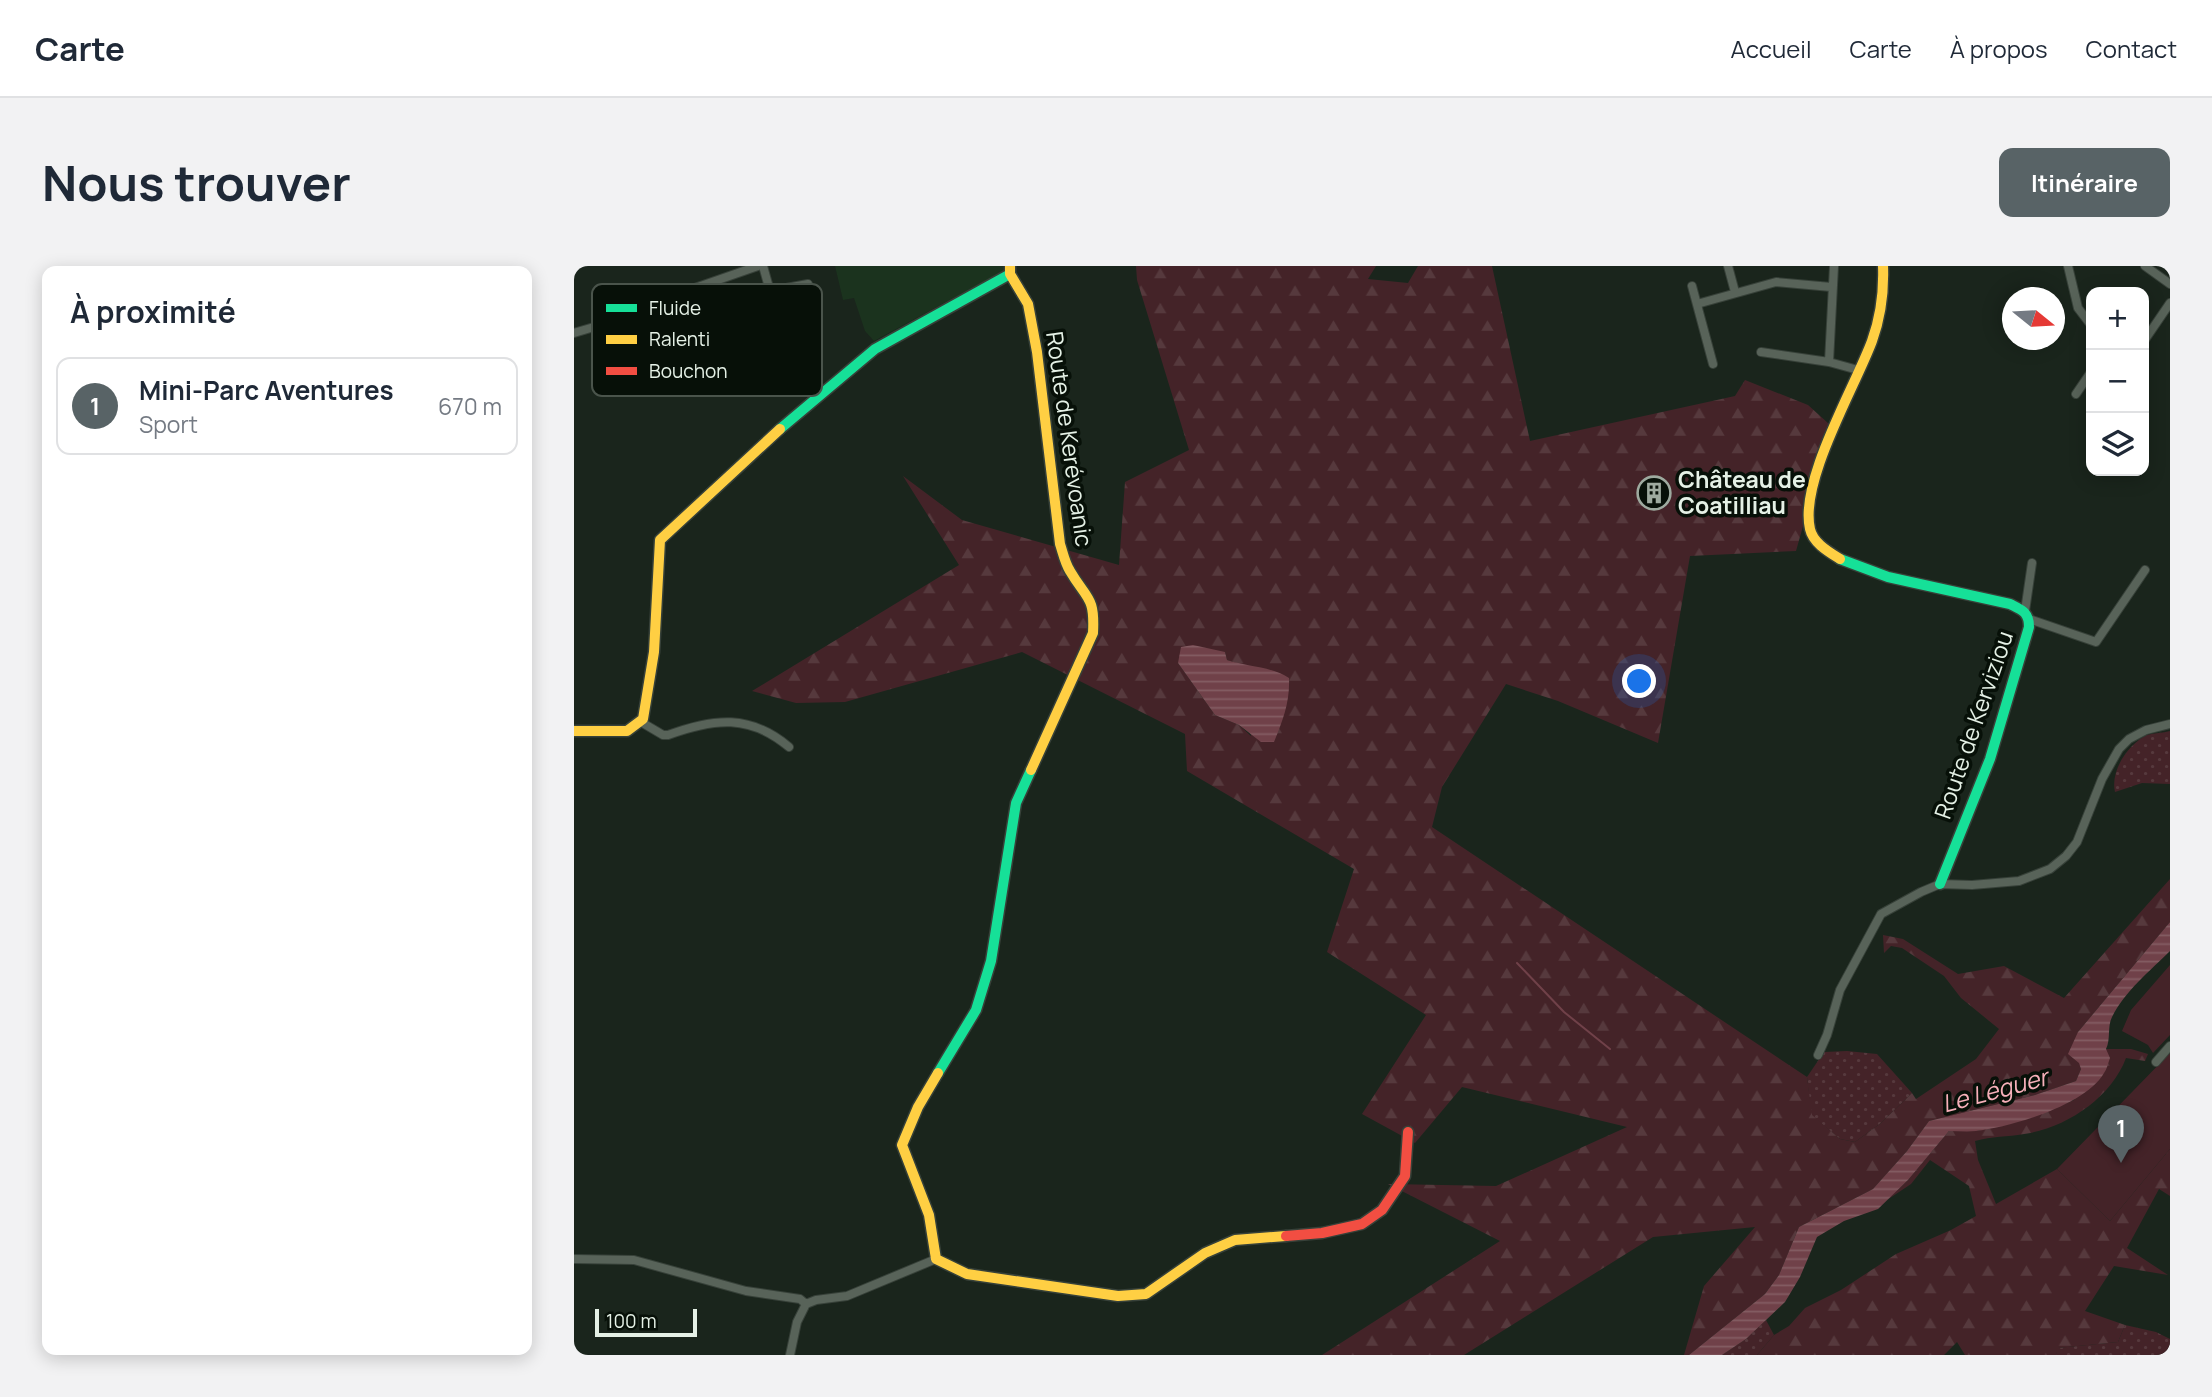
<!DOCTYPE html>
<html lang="fr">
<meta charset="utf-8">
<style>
:root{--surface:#fff;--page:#f2f2f3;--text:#1f2937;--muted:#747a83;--line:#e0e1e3;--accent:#586366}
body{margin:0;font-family:Manrope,sans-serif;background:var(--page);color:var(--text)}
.controls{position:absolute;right:21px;top:21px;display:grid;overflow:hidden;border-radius:14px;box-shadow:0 4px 18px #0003}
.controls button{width:63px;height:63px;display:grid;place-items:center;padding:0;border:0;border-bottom:2px solid var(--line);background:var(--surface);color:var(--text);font:35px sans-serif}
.compass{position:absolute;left:1428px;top:21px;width:63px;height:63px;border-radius:50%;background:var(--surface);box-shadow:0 4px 18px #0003;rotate:108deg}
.scale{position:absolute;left:21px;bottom:18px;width:102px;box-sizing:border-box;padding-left:7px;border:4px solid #e5f1e6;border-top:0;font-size:19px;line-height:24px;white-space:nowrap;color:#e5f1e6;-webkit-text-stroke:5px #071008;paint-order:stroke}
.you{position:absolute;left:1066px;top:416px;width:24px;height:24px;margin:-18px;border:5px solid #fff;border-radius:50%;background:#1a73e8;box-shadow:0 0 0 10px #1a73e833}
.badge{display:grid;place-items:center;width:46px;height:46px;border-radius:50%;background:var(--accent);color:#fff;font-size:23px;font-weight:700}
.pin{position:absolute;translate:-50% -58px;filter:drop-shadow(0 2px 4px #0008)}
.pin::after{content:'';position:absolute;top:37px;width:24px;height:21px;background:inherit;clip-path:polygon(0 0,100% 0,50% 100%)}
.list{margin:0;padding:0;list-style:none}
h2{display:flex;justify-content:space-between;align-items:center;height:91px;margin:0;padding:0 28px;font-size:30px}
h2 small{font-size:23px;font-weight:400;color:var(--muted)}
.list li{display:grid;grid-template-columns:46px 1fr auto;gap:21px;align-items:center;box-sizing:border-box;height:98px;margin:0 14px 14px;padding:0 14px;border:2px solid var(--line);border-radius:14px}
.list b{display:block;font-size:26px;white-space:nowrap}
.list p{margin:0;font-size:23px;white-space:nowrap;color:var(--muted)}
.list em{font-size:23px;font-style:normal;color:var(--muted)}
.icon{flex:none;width:38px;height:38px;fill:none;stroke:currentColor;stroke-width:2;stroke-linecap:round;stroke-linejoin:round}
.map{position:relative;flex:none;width:1596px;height:1089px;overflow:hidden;border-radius:14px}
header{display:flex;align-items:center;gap:42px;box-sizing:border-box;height:98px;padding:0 35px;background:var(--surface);border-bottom:2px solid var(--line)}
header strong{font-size:33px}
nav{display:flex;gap:38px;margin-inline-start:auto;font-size:24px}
.intro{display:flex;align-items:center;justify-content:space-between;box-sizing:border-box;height:168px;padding:0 42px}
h1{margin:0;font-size:49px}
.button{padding:18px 32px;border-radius:14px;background:var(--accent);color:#fff;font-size:24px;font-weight:700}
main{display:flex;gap:42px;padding:0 42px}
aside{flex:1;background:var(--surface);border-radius:14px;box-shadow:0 4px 18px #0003}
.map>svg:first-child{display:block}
.built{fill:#1b331e}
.grass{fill:url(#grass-dots)}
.forest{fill:url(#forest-firs);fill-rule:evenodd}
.garden{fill:#442328}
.water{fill:url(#water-rules)}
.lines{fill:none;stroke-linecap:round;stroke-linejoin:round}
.stream{stroke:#704149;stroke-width:2}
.street-casing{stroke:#374139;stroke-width:10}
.fast-casing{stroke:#374139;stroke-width:13}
.slow-casing{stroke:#374139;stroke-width:13}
.jam-casing{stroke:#374139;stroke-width:13}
.street{stroke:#586359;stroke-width:8}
.fast{stroke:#16e098;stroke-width:10}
.slow{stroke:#ffcf43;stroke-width:10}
.jam{stroke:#f24e42;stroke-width:10}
.labels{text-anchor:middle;stroke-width:7;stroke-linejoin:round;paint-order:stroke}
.street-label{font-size:23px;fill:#e5f1e6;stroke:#071008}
.poi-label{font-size:23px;font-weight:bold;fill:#e5f1e6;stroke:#071008;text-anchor:start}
.water-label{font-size:24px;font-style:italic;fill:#f7b0ba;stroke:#071008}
.key{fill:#071008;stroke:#4a544b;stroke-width:2}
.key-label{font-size:19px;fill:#e5f1e6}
</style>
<header>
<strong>Carte</strong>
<nav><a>Accueil</a><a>Carte</a><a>À propos</a><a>Contact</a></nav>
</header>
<div class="intro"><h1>Nous trouver</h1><a class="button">Itinéraire</a></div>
<main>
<aside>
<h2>À proximité<small></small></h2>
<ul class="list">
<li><span class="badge">1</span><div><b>Mini-Parc Aventures</b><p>Sport</p></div><em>670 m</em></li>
</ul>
</aside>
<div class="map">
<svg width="1596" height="1089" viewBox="0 0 1596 1089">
<defs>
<pattern id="grass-dots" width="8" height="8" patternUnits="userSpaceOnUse" patternTransform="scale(1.75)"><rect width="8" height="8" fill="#442328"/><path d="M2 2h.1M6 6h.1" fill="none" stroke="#56393d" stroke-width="1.8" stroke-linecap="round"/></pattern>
<pattern id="forest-firs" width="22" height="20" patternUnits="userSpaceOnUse" patternTransform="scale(1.75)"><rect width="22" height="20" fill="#442328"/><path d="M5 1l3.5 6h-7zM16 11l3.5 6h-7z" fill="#56393d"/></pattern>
<pattern id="water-rules" width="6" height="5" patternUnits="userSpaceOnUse" patternTransform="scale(1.75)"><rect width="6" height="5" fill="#704149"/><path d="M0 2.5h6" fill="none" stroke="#845d63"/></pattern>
</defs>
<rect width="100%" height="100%" fill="#1a251c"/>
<path class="built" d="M261,0H429V5L300,75L291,65L280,32L269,34Z"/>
<path class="grass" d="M1596,465V518L1568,517L1541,526C1536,505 1554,478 1573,469C1580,467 1589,467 1596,465Z
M1273,785L1303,788L1338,827L1307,857L1281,876L1266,873L1237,849L1233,811L1250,786Z
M1192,1054L1200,1069L1183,1089H1148L1172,1073Z
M1551,1059L1582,1066L1596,1073V1089H1482L1483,1082L1544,1076Z"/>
<path class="forest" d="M562,0H802L794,13L834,17L844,0H918L956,175L1161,130L1171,114L1234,139L1255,158L1252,178L1222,285L1116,290L1084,477L984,435L932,418L868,521L858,561L1233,811L1238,849L1266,873L1281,876L1307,857L1338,827L1342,833L1402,793L1425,763L1387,732L1370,710L1328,682L1317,680L1310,687L1309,669L1329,673L1384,708L1430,700L1490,732L1596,613V656L1504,766L1507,803L1502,815L1461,829L1355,855L1333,885L1299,923L1225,961L1205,1009L1191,1028L1115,1089H1110L1130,1020L1181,961L1079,971L890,1089H748L926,975L814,918L922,920L1053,861L888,821L841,877L788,848L852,749L753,686L780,603L613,505L611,468L448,386L271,436L222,437L178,425L385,299L329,210L388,254L545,299L551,216L615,184L563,14ZM651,386L653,394L662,397L677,470L665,459L641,449L604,397Z
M1532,783H1557L1574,788L1571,795L1552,792C1537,832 1492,862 1450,868C1433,871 1418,870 1401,875L1404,894L1422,938L1483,903L1536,955L1596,883V930L1585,923L1553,982L1594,1009L1540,1000L1511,1045L1551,1059L1544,1076L1484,1082L1482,1089H1391L1383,1076L1370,1089H1183L1200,1069L1215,1060L1231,1042L1267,1024L1322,988L1377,964L1402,950L1395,920L1356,894L1337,918L1313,934L1334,914L1375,865H1403L1453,853L1500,834Z"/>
<path class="garden" d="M1596,699V769L1579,787L1574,779L1548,765L1557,744Z
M1596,787V883L1536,955L1483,903Z"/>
<path class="water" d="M619,379L651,386L653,394C674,401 696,400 715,412C716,436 709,454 700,476H687L665,459L641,449L604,397L607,381Z
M1596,656V685C1576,705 1551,725 1538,751C1533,761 1537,773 1532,783L1536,792C1534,797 1533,803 1530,807C1512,839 1437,861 1402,865C1393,866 1384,865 1375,865L1334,914L1304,943L1270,955L1243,971L1226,1011L1211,1036L1172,1073L1148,1089H1115L1191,1028L1205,1009L1225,961L1299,923L1333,885L1355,855L1461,829L1502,815L1507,803L1505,797L1494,788L1504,766Z"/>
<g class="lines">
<path class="stream" d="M943,697L990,746L1036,783"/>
<defs>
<path id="street" d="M189,0L196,25
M1154,0L1161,26
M1494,0L1504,42L1517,59
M1571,0L1596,18
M234,18L187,84L170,36L196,25Z
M1118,20L1139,98
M1123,38L1202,16L1257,21
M0,67L20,61L68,36L118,23L184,0
M1570,75L1596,37
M1187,86L1255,96L1284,104
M1255,96L1260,0
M1502,128L1517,106
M1451,345L1458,297
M1455,353L1522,376L1571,304
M67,456L89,469H94C140,452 176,448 215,481
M1244,789L1253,769L1266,724L1307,648L1347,626L1366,618L1398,619L1445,615L1476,603L1492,590L1503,576L1528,513L1545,483L1555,473L1572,464L1596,458
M1582,796L1596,780
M0,993L60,994L172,1025L226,1033L232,1038
M216,1089L223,1056L232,1038L242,1034L273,1030L362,993"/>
<path id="fast" d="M206,163L301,83L436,8
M1266,293L1314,311L1436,338C1448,344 1455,346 1455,361L1416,493L1366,618
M364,807L402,744L417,695L442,537L457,504"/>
<path id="slow" d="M436,0V8L454,38L463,86L486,278C489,287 491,297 496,305C513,334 521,330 519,367L457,504
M1266,293C1255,286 1239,277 1236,263C1225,215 1281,121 1298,75C1307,50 1310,26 1309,0
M0,465H53L69,453L80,386L86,274L206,163
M364,807L344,841L328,879L355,949L362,993L393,1008L544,1030L572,1028L631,987L661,974L712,970"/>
<path id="jam" d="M712,970L748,967L788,958L808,944L831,910L834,866"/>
</defs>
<use href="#street" class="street-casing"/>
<use href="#fast" class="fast-casing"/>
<use href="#slow" class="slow-casing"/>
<use href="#jam" class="jam-casing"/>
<use href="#street" class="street"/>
<use href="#fast" class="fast"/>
<use href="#slow" class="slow"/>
<use href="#jam" class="jam"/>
</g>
<defs>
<symbol id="building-ring" viewBox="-11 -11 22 22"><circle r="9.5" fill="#071008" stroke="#9eaa9f" stroke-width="1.5"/><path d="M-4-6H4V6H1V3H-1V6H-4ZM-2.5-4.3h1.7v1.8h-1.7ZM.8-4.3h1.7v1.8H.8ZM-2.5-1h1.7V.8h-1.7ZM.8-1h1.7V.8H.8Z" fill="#9eaa9f"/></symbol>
</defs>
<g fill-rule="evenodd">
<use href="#building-ring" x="1061" y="208" width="38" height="38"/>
</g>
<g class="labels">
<g class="street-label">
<text transform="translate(495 173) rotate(82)" y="8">Route de Kerévoanic</text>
<text transform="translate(1400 459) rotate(-71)" y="8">Route de Kerviziou</text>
</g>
<g class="poi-label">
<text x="1104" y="222">Château de<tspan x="1104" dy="26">Coatilliau</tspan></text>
</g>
<g class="water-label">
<text transform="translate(1421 825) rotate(-15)" y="8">Le Léguer</text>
</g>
</g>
<rect x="18" y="18" width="230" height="112" rx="10" class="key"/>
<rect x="32" y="38" width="31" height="8" fill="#16e098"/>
<rect x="32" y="69" width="31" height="9" fill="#ffcf43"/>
<rect x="32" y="101" width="31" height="8" fill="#f24e42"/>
<g class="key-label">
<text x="75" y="49">Fluide</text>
<text x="75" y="80">Ralenti</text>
<text x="75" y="112">Bouchon</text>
</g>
</svg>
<div class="controls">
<button>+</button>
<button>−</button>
<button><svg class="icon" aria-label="layers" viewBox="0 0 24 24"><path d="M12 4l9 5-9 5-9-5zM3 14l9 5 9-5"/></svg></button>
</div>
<svg class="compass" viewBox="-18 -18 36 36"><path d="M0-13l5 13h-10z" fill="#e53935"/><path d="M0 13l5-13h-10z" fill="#747a83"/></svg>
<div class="scale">100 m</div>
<div class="you"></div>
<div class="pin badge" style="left:1547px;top:897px">1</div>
</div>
</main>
